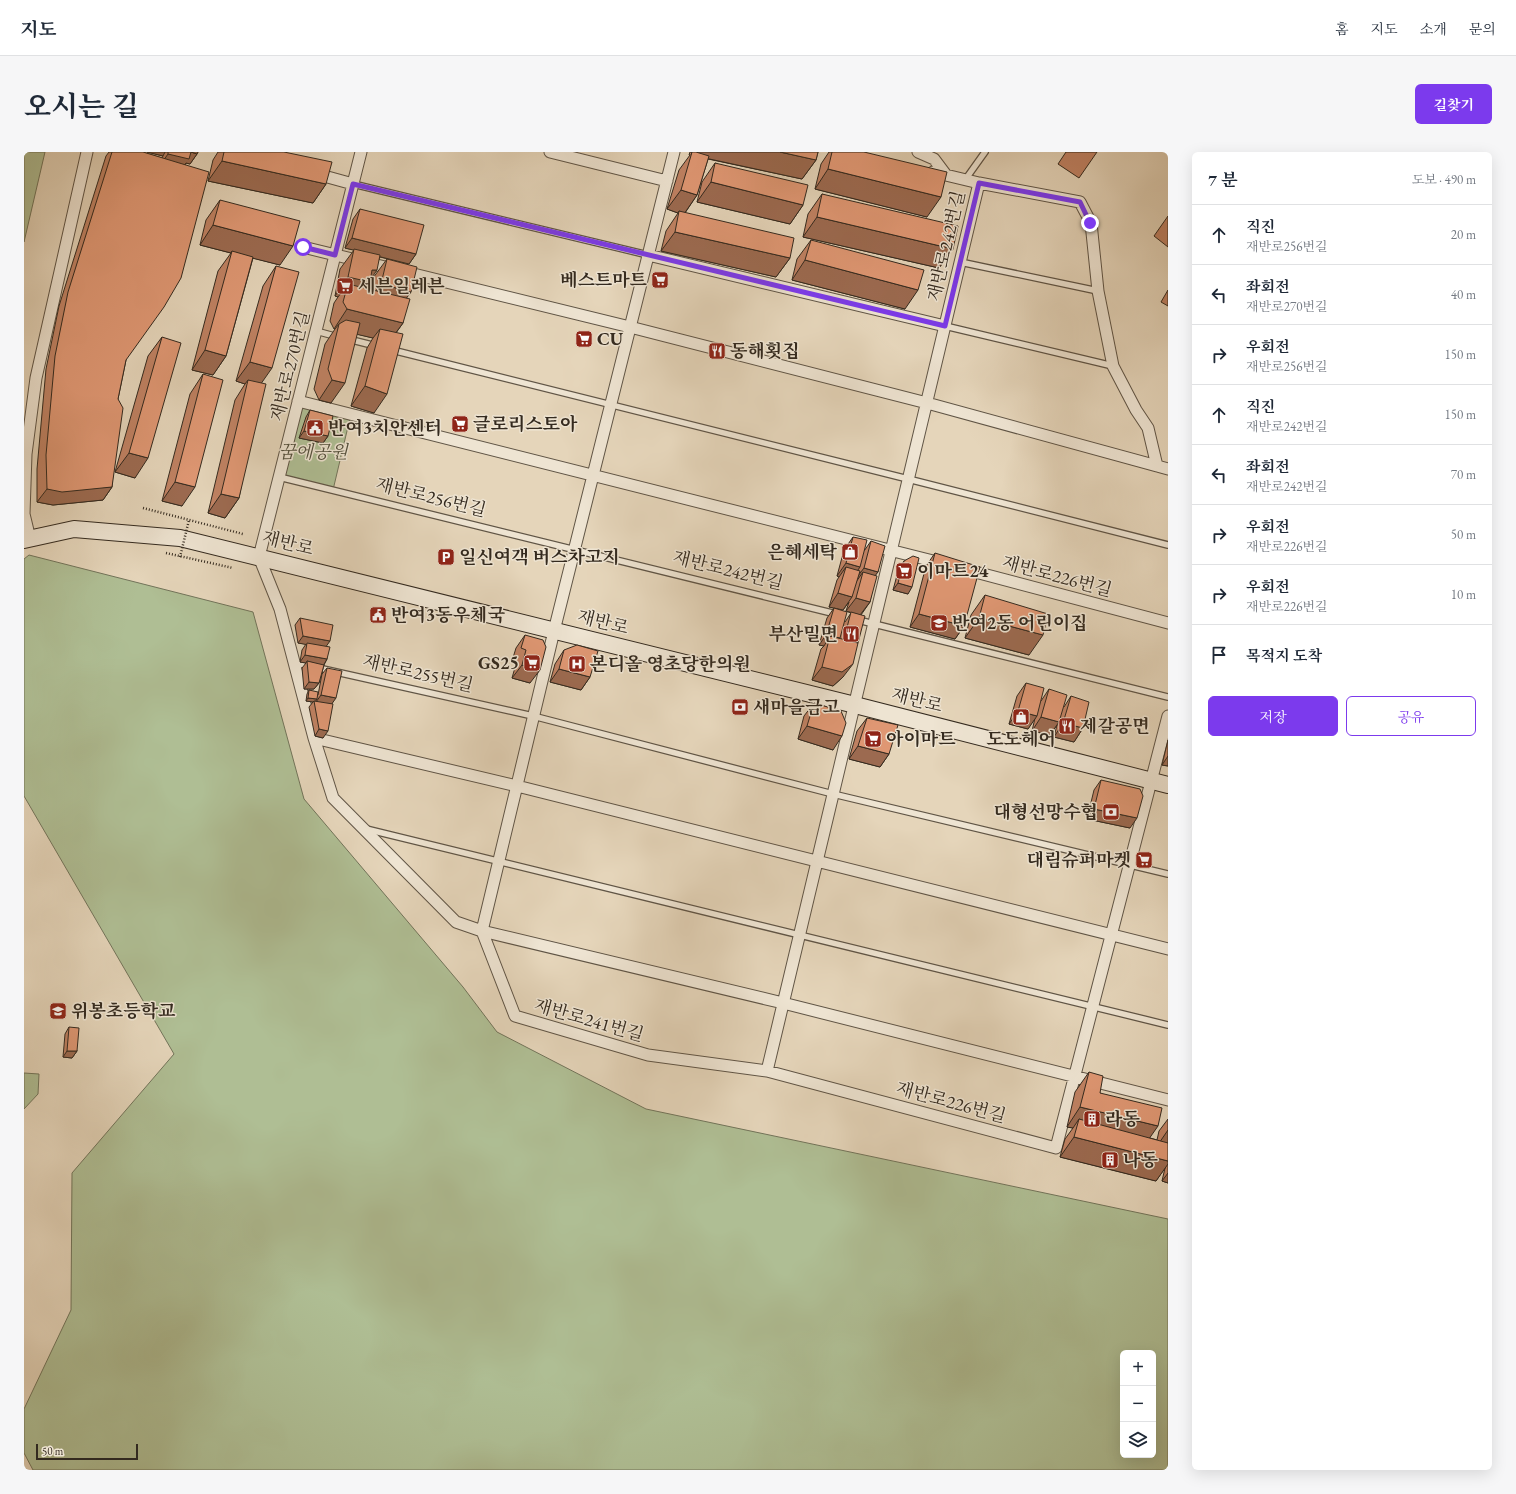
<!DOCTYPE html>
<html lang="ko">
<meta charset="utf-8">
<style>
:root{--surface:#fff;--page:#f6f6f7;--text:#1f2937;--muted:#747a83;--line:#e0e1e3;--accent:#7c3aed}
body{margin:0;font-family:"EB Garamond","Noto Serif KR",serif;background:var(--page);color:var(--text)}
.controls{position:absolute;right:12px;bottom:12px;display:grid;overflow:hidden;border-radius:6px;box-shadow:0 4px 16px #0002}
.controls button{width:36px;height:36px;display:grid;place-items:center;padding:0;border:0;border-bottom:1px solid var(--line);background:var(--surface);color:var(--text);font:20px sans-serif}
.scale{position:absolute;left:12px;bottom:10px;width:102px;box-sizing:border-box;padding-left:4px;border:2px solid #342a1f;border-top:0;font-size:11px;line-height:14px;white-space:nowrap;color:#342a1f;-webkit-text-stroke:3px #eee4d2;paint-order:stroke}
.stop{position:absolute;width:12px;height:12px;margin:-9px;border:3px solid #7c3aed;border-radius:50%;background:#fff}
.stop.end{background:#7c3aed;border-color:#fff;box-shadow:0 1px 4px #0008}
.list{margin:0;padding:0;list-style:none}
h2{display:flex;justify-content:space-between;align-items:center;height:52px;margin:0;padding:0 16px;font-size:17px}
h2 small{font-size:13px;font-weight:400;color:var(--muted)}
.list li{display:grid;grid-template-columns:26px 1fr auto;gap:12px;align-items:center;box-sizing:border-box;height:60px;padding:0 16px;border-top:1px solid var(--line)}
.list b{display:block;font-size:15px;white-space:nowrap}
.list p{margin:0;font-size:13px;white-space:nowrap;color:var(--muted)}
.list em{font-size:13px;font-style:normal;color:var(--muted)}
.actions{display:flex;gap:8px;padding:12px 16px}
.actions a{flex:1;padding:9px 0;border:1px solid var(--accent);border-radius:6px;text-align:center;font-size:14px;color:var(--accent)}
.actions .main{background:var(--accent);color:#fff}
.icon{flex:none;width:22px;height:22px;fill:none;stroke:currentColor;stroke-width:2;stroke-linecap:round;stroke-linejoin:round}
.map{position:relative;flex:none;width:1144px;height:1318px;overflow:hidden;border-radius:6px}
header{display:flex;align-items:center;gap:24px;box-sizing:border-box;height:56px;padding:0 20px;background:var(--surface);border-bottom:1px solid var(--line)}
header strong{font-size:19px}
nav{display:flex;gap:22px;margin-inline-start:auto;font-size:14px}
.intro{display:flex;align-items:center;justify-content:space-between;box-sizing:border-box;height:96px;padding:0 24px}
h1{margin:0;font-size:28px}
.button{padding:10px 18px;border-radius:6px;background:var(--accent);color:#fff;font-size:14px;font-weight:700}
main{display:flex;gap:24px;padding:0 24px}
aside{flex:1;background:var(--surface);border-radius:6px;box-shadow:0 4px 16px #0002}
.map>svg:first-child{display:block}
.green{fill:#afbe94;stroke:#72745a;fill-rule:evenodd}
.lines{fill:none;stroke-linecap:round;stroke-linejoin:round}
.service-casing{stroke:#605546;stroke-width:8}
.minor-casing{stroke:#605546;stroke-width:13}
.secondary-casing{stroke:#342a1f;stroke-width:18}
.path{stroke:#342a1f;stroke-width:2.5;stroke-dasharray:1 2;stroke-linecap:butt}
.service{stroke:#eee4d2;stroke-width:5.5}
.minor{stroke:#eee4d2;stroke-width:11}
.secondary{stroke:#eee4d2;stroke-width:16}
.path-bridge{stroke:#342a1f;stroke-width:2.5;stroke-dasharray:1 2;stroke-linecap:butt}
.wall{fill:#c08263;stroke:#342a1f}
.shaded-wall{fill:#9c6a50;stroke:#342a1f}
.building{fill:#df9773;stroke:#342a1f}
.route{stroke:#7c3aed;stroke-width:5}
.labels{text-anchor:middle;stroke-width:3;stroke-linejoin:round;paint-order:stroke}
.street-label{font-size:18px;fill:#342a1f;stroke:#eee4d2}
.poi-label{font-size:18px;font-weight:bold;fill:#342a1f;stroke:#eee4d2;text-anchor:start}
.park-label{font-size:18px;font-style:italic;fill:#534f3c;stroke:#eee4d2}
</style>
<header>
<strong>지도</strong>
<nav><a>홈</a><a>지도</a><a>소개</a><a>문의</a></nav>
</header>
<div class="intro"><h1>오시는 길</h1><a class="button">길찾기</a></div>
<main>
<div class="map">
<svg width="1144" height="1318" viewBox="0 0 1144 1318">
<rect width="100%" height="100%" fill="#e5d5ba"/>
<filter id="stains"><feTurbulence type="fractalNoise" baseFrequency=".005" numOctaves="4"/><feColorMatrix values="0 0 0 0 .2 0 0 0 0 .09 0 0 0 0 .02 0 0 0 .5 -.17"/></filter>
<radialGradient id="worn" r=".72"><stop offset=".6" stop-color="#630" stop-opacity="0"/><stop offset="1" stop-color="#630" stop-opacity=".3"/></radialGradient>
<path class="green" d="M0,0H21L0,90Z
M274,249L327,262L309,338L255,325Z
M5,403L229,460L280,647L439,835L473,880L622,957L1144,1067V1318H9L0,1301V1257L47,1158L48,1021L150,902L0,644V407ZM1099,1201H1129V1303H1099Z
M0,921L15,922L14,942L0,957Z"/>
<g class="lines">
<defs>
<path id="service" d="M941,28L961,0
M329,32L624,103
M936,110L1074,139
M921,174L1089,214
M292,179L314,185
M324,187L352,194
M368,198L884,327L1144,393
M255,325L812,462
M834,468L1144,545
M272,511L509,564L809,642L1144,722
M342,677L1144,873"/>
<path id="minor" d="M337,0L235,405L256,457L290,586L309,646L432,770L458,779L759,851L1144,948
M526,0L643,29
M894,0L910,7L922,23
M909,20L955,31L1056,50L1067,71L1074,139L1089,214L1112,258L1124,276L1133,314
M289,21L329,32
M279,95L606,175L903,251L1144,317
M624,103L921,174
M274,249L921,412
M6,387L0,362L2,302L12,226L63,0
M940,417L1144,471
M290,586L493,634L1144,797
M458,779L491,864L624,903L743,919L1032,996L1144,564
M458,779L530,479L650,0
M743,919L955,31"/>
<path id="secondary" d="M0,388L50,377L156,386L831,553L1144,633"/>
</defs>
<use href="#service" class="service-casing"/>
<use href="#minor" class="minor-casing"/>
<use href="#secondary" class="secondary-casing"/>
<path class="path" d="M119,356L219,382
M142,401L209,416"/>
<use href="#service" class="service"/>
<use href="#minor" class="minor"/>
<use href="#secondary" class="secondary"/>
<path class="path-bridge" d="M156,405L165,368"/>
</g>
<path class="wall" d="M85,0H119L138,6L139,4L123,0H174L173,2L166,12L162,11L161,13L102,208L94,247L88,335L79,348L29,353L13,350V317L22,217L35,154L82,4Z
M194,0H260L302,32L289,51L184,29L189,8Z
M666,0H794L792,8L778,27L684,7L673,43L661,61L766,106L752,125L637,99L642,79L654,61L643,57L655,18L666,3H665Z
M805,0H840L903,65L791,37L797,12Z
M1042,0H1073L1055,26L1034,12Z
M691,11L779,53L766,72L673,50L678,30Z
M798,42L929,97L915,116L779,85L784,62Z
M196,48L256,113L229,106L202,204L189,223L168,218L194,119L207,101L176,93L182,68Z
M336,57L392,102L385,112L356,105L347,127L346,130L342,136L346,138L349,126L363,107L387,140L382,146L379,171L372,181L350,261L327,254L343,196L349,186L333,182L307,251L295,248L290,237L301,192L311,177H310L306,169L310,151L314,145L311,144L316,117L330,98L321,96L329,67Z
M1144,64V95L1130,84Z
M787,88L881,157L768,128L773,107Z
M252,114L237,231L215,346L201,366L184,361L211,248L221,232L212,229L239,134Z
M1144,138V154L1137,150Z
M138,185L111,326L91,320L124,204Z
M179,222L158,354L138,349L166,242Z
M286,258L304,284L299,291L275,286L282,265Z
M829,385L840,399L847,389L854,420L851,423L846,450L837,463L819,525L809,534L788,528L797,497L800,494L795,493L803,466L810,456L821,470L827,461L822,459L825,450L819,458L805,455L813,428L815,425L813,424L820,398Z
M911,401L940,474L931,487L886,475L902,414Z
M880,409L884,442L869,438L875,416Z
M961,443L1005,503L941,486L947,463Z
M276,466L302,495L303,507L300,513L295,531L290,537H280L278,516L282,511L276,510L278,498L282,492L274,491L271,473Z
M501,483L506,531L488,526L492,512L488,509L492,496Z
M540,498L566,525L557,538L526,530L531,512Z
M303,516L308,552L299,586L291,584L285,555L289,550L282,549L283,542L285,538L294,543L298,522Z
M1002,531L1017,549L1025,537L1040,555L1047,544L1059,576L1050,590L1030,585L1033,573L1026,583L1008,579L1011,566L1004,577L985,572L993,544Z
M790,551L809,598L774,587L780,564Z
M843,566L865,602L856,615L825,607L833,579Z
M1144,588V614L1138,613Z
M1077,628L1106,676L1063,667L1070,638Z
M45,875L53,899L48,906L39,905L41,882Z
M1065,920L1076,941L1126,986L1133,988L1135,979L1144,967V1031L1138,1029L1141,1016L1132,1029L1036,1005L1041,987L1049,976L1043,975L1051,940Z"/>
<path class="shaded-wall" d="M123,0H141L139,4Z
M167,0L173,2L166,12L162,11L158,17L137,12L144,2Z
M668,0H756L792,8L778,27L667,3Z
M198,9L302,32L289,51L184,29Z
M804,17L917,45L903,65L791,37Z
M687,30L779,53L766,72L673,50Z
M657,38L673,43L660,62L655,59L654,61L643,57Z
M793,65L929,97L915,116L779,85Z
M189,73L269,94L256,113L208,101V99L207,101L176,93Z
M651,80L766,106L752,125L637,99Z
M328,86L392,102L385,112L321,96Z
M781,108L894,138L881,157L768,128Z
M348,118H353L345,130H346L333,150L324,132L314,145L311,144L324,125Z
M357,132L387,140L373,159L343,151Z
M323,157L379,171L365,190L356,177L349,186L314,178L315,172L311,177H310Z
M181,198L202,204L189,223L168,218Z
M226,210L248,216L234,236L224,228L221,232L212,229Z
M308,228L321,231L307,251L295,248Z
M341,234L363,242L350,261L327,254Z
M280,279L304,284L299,291L275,286Z
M105,301L124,306L111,326L91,320Z
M151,330L171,335L158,354L138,349Z
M88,335L79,348L29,353L13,350L23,337Z
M197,342L215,346L201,366L184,361Z
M822,411L836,415L827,428L822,415L815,425L813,424Z
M840,416L854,420L844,433L839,420L832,430L830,429Z
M874,431L888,435L884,442L869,438Z
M814,441L828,445L819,458L805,455Z
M832,446L846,450L836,463L822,459Z
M895,462L940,474L931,487L886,475Z
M955,466L1019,483L1005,503L941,486Z
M802,483L816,486L806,484L800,494L795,493Z
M279,484L306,489L301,496L274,491Z
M281,503L303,507L299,514L283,509L282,511L276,510Z
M829,512L819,525L809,534L788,528L798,515Z
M498,513L516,518L506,531L488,526Z
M535,517L566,525L557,538L526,530Z
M285,530L295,531L290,537H280Z
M297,543L312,546L307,553L292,550Z
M284,546L293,547L291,550L290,549L289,550L282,549Z
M994,559L1013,564L1004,577L985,572Z
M1017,565L1035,570L1026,583L1008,579Z
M1039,571L1059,576L1050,590L1030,585Z
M783,574L818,584L809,598L774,587Z
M295,577L304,579L299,586L291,584Z
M834,594L865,602L856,615L825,607Z
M1144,604V614L1138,613Z
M1070,657L1113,666L1106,676L1063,667Z
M43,899H53L48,906L39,905Z
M1056,955L1134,974L1120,994L1055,967L1049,976L1043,975Z
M1144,978V1000L1131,997Z
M1050,985L1144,1009V1012L1132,1029L1036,1005Z
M1144,1021V1031L1138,1029Z"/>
<path class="building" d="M88,0H119L185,20L157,126L140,155L102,208L94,247L99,256L88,335L38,340L23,337L22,303L31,204L44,140Z
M144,0H174L173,2L167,0L165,7L144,2Z
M200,0H260L308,10L302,32L198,9Z
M668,0H672L685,4L673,43L657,38Z
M756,0H794L792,8Z
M808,0H840L923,20L917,45L804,17Z
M691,11L784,33L779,53L687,30Z
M798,42L934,74L929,97L793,65Z
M196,48L276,69L269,94L189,73Z
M336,57L400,73L392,102L328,86Z
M655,59L770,86L766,106L651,80Z
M787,88L900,118L894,138L781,108Z
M330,97L356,103L353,118H348L346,130L324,125Z
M208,99L229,105L202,204L181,198Z
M363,107L393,115L387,140L357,132Z
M252,114L275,120L248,216L226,210Z
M324,132L386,147L379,171L323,157L319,150Z
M322,168L336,171L321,231L308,228L304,217L315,172Z
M356,177L379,182L363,242L341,234Z
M138,185L157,191L124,306L105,301Z
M179,222L199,228L171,335L151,330Z
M224,228L242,232L215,346L197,342Z
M286,258L309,264L304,284L280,279Z
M829,385L843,388L836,415L822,411Z
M847,389L861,394L854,420L840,416Z
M911,401L956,415L940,474L895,462Z
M889,404L895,406L888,435L874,431L880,409Z
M822,415L836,419L828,445L814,441Z
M839,420L853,424L846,450L832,446Z
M961,443L1024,462L1019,483L955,466Z
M810,456L823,460L816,486L802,483Z
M827,460L841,464L834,491L820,487Z
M276,466L309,473L306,489L279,484Z
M501,483L519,488L522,495L516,518L498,513L502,498L497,496Z
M806,484L834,491L829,512L818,520L798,515Z
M283,491L306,495L303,507L281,503Z
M553,493L574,499L566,525L535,517L540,498Z
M283,509L300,513L295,531L285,530Z
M303,516L318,519L312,546L297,543Z
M1002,531L1020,536L1013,564L994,559Z
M1025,537L1043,543L1035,570L1017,565Z
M285,538L294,540L293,547L284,546Z
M1047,544L1065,550L1059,576L1039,571Z
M290,549L309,552L304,579L295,577Z
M790,551L817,559L822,571L818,584L783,574Z
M843,566L874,573L865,602L834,594Z
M1077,628L1116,637L1119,644L1113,666L1070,657Z
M45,875L55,876L53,899H43Z
M1065,920L1079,924L1076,941L1138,956L1134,974L1056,955Z
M1055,967L1144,991V1009L1050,985Z"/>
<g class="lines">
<path class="route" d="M279,95L311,103L329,32L921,174L955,31L1056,50L1066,71"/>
</g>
<defs>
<symbol id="supermarket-square" viewBox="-11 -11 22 22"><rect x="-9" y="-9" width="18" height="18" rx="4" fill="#8f2418" stroke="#eee4d2"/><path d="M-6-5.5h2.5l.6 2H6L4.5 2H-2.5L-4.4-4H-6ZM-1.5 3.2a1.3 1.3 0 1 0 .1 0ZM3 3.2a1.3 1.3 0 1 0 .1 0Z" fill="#fff"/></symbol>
<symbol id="restaurant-square" viewBox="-11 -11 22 22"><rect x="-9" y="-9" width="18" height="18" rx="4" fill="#8f2418" stroke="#eee4d2"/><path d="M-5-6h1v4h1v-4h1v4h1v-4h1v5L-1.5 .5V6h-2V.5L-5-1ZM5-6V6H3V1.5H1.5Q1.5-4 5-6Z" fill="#fff"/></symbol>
<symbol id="civic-square" viewBox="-11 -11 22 22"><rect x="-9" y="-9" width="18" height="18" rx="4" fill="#8f2418" stroke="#eee4d2"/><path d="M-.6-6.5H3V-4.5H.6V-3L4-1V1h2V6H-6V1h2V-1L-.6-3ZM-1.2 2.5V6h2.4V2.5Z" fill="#fff"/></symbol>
<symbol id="shop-square" viewBox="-11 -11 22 22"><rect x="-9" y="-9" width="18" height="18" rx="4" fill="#8f2418" stroke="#eee4d2"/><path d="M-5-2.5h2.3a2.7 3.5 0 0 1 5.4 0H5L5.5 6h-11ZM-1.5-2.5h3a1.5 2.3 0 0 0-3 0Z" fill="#fff"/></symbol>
<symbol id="parking-square" viewBox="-11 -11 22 22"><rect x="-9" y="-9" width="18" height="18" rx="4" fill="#8f2418" stroke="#eee4d2"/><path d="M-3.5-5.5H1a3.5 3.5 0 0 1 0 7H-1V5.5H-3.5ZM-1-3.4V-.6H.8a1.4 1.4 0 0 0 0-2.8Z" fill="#fff"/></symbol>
<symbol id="school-square" viewBox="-11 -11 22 22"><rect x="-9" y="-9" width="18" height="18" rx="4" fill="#8f2418" stroke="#eee4d2"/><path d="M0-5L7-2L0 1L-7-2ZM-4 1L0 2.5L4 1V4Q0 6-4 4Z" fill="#fff"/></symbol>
<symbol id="hospital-square" viewBox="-11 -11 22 22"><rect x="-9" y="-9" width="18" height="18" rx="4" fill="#8f2418" stroke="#eee4d2"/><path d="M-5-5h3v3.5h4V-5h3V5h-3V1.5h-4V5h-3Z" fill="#fff"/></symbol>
<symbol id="bank-square" viewBox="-11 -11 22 22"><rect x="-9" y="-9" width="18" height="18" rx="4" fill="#8f2418" stroke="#eee4d2"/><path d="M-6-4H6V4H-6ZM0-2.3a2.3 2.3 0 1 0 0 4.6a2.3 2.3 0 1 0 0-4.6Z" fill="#fff"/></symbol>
<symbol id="building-square" viewBox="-11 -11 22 22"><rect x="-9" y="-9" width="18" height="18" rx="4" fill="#8f2418" stroke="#eee4d2"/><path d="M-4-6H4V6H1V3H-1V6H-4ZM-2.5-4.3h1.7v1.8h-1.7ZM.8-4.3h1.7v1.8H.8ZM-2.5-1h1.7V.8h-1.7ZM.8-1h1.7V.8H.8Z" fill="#fff"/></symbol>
</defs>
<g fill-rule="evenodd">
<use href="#supermarket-square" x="626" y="118" width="20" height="20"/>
<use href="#supermarket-square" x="311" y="124" width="20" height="20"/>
<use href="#supermarket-square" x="550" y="177" width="20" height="20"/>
<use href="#restaurant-square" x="683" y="189" width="20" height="20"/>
<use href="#supermarket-square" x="426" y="262" width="20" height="20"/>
<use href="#civic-square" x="281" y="266" width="20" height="20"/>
<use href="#shop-square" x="816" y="390" width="20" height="20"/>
<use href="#parking-square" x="412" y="395" width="20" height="20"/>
<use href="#supermarket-square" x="870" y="409" width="20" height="20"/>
<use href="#civic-square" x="344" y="453" width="20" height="20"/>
<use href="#school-square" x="905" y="461" width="20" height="20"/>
<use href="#restaurant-square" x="817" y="472" width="20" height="20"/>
<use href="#supermarket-square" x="498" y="501" width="20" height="20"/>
<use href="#hospital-square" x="543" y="502" width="20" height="20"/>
<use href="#bank-square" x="706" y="545" width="20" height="20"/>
<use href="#shop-square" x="987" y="555" width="20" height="20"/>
<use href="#restaurant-square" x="1033" y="564" width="20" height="20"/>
<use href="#supermarket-square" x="839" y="577" width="20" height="20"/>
<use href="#bank-square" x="1077" y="650" width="20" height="20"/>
<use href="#supermarket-square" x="1110" y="698" width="20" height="20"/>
<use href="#school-square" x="24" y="849" width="20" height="20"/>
<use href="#building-square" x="1058" y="957" width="20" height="20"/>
<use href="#building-square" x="1076" y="998" width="20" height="20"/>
</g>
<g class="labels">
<g class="street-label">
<text transform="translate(922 94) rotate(-77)" y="6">재반로242번길</text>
<text transform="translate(266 214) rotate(-76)" y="6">재반로270번길</text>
<text transform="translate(407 345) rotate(14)" y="6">재반로256번길</text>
<text transform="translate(264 391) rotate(14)" y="6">재반로</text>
<text transform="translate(704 418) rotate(14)" y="6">재반로242번길</text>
<text transform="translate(1033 424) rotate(15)" y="6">재반로226번길</text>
<text transform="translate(579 470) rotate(14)" y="6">재반로</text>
<text transform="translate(394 521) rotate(13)" y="6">재반로255번길</text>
<text transform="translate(893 548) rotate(14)" y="6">재반로</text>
<text transform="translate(565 868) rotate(16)" y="6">재반로241번길</text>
<text transform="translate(927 950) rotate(15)" y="6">재반로226번길</text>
</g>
<g class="poi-label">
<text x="623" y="134" text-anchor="end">베스트마트</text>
<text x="334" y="140">세븐일레븐</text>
<text x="573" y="193">CU</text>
<text x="706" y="205">동해횟집</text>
<text x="449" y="278">글로리스토아</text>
<text x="304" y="282">반여3치안센터</text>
<text x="813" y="406" text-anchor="end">은혜세탁</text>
<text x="435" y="411">일신여객 버스차고지</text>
<text x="893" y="425">이마트24</text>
<text x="367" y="469">반여3동우체국</text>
<text x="928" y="477">반여2동 어린이집</text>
<text x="814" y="488" text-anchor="end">부산밀면</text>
<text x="495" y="517" text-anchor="end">GS25</text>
<text x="566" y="518">본디올 영초당한의원</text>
<text x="729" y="561">새마을금고</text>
<text x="1056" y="580">제갈공면</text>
<text x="862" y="593">아이마트</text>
<text x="997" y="593" text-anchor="middle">도도헤어</text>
<text x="1074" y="666" text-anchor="end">대형선망수협</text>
<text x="1107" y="714" text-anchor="end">대림슈퍼마켓</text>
<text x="47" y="865">위봉초등학교</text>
<text x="1081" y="973">라동</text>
<text x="1099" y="1014">나동</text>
</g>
<g class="park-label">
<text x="289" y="306">꿈에공원</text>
</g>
</g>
<rect width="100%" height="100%" filter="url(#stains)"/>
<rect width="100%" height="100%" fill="url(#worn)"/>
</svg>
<div class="controls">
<button>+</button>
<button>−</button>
<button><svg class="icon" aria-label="layers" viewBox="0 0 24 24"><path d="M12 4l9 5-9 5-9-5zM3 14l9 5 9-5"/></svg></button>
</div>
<div class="scale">50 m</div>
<div class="stop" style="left:279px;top:95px"></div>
<div class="stop end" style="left:1066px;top:71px"></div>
</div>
<aside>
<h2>7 분<small>도보 · 490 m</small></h2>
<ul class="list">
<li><svg class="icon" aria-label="ahead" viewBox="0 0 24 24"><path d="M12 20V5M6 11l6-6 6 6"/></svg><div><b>직진</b><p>재반로256번길</p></div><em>20 m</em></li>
<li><svg class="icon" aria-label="left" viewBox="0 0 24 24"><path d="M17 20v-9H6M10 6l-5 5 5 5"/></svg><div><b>좌회전</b><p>재반로270번길</p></div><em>40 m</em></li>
<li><svg class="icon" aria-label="right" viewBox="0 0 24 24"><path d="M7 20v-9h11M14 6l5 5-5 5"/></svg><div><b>우회전</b><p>재반로256번길</p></div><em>150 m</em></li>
<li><svg class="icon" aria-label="ahead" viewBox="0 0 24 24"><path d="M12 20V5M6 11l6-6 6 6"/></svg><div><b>직진</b><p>재반로242번길</p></div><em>150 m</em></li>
<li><svg class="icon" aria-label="left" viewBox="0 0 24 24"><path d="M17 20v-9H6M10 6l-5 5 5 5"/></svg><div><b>좌회전</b><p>재반로242번길</p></div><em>70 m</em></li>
<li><svg class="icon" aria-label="right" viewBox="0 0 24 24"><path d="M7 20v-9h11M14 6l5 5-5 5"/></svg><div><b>우회전</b><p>재반로226번길</p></div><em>50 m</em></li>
<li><svg class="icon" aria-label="right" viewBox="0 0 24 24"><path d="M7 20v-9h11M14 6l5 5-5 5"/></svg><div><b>우회전</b><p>재반로226번길</p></div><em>10 m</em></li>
<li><svg class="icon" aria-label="arrive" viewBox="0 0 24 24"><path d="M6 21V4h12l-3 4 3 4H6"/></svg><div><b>목적지 도착</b></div></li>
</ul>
<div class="actions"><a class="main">저장</a><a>공유</a></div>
</aside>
</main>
